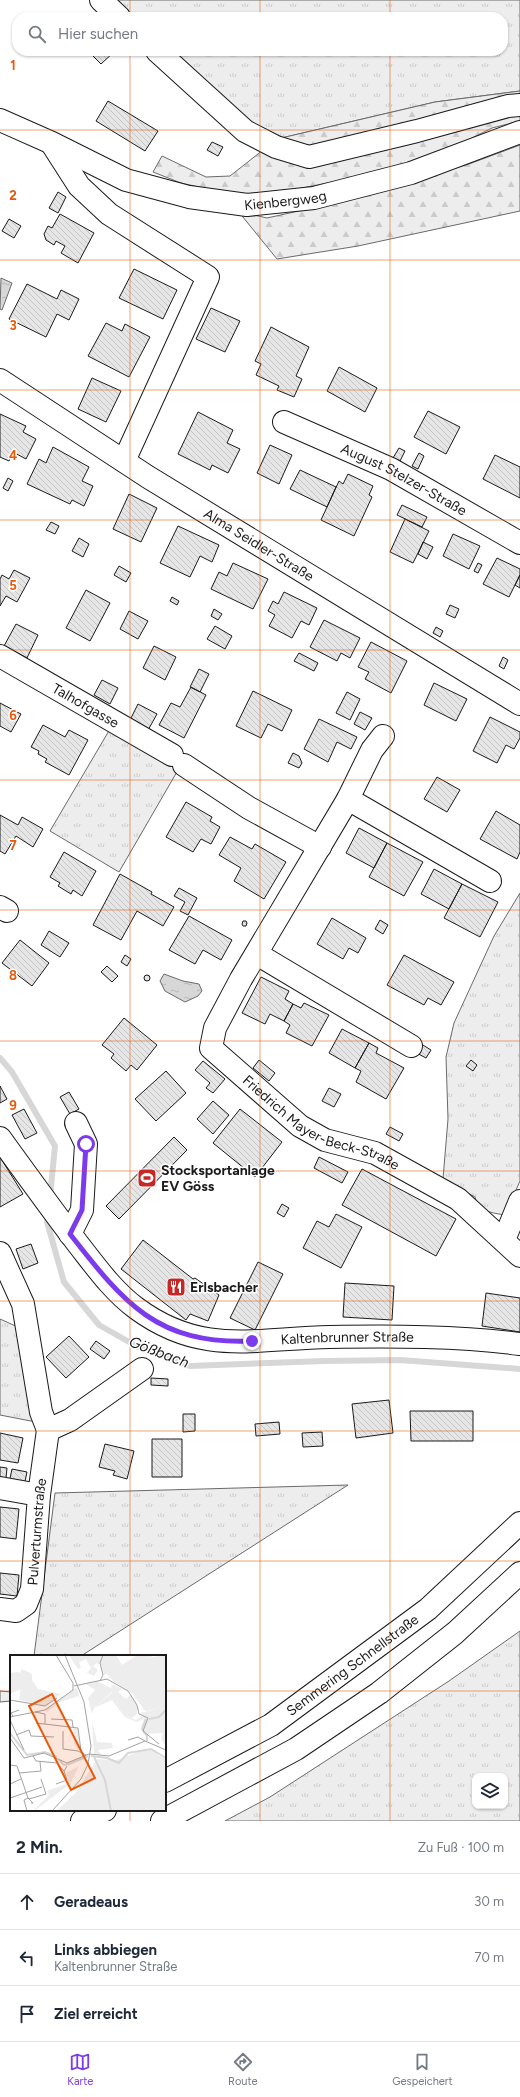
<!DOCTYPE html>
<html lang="de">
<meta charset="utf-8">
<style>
:root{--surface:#fff;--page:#f6f6f7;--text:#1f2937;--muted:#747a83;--line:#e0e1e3;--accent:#7c3aed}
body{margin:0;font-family:Figtree,sans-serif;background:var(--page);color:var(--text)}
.controls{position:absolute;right:12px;bottom:12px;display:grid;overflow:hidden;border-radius:8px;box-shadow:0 1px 3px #0004}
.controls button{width:36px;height:36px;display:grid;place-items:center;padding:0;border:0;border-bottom:1px solid var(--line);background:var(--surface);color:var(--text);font:20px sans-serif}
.stop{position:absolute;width:12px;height:12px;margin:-9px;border:3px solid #7c3aed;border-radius:50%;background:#fff}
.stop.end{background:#7c3aed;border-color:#fff;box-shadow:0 1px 4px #0008}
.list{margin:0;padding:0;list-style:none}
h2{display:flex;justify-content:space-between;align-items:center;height:52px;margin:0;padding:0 16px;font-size:17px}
h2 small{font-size:13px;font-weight:400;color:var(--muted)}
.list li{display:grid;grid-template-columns:26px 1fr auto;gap:12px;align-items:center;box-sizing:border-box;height:56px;padding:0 16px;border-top:1px solid var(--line)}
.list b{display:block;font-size:15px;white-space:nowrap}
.list p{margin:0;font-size:13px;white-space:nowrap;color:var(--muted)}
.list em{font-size:13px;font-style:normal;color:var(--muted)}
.icon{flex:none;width:22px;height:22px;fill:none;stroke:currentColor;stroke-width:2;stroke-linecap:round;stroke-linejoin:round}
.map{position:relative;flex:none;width:520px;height:1821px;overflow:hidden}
.search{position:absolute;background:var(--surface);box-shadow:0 1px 3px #0004;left:12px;right:12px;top:12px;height:44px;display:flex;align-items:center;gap:10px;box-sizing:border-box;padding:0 14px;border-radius:16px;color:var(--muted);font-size:15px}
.sheet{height:220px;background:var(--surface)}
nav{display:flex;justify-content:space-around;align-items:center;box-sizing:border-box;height:56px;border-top:1px solid var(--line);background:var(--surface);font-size:11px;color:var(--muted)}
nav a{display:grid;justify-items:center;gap:2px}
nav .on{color:var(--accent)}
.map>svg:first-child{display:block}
.grass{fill:url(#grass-tufts);stroke:#6a6a6a;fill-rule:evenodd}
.forest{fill:url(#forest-firs);stroke:#6a6a6a}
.water{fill:url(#water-ripples);stroke:#6a6a6a}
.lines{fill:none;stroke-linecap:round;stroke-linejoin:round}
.stream{stroke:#d7d7d7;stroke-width:6}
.building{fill:url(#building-back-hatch);stroke:#1a1a1a}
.minor-casing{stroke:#1a1a1a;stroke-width:24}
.highway-casing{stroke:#1a1a1a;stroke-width:24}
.minor{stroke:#fff;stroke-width:22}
.highway{stroke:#fff;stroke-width:22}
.route{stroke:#7c3aed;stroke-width:5}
.grid{fill:none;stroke:#e8590c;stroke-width:1;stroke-opacity:0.55}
.labels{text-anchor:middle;stroke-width:3;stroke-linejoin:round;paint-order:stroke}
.street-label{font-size:14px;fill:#1a1a1a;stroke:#fff}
.poi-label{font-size:14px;font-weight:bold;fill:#1a1a1a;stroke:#fff;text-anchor:start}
.water-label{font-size:15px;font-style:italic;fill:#1a1a1a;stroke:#fff}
.inset-river{fill:none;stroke:#d7d7d7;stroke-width:2}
.inset-road{fill:none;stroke:#a3a3a3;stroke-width:1}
.view{fill:#e8590c;fill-opacity:0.15;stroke:#e8590c;stroke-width:2}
.inset-edge{fill:none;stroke:#1a1a1a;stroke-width:2}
.grid-label{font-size:13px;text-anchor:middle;font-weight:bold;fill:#e8590c;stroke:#fff;stroke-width:3;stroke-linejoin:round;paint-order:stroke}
</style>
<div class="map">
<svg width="520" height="1821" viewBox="0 0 520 1821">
<defs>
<pattern id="grass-tufts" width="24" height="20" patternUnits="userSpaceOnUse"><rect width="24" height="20" fill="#ededed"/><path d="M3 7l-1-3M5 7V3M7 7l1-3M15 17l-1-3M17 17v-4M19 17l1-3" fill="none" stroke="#cbcbcb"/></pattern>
<pattern id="forest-firs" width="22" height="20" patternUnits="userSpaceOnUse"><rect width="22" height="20" fill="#ededed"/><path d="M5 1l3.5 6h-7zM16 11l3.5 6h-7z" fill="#cbcbcb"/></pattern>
<pattern id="water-ripples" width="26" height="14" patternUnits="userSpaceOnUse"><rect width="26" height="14" fill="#d7d7d7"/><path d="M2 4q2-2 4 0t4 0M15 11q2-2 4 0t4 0" fill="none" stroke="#b8b8b8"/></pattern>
<pattern id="building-back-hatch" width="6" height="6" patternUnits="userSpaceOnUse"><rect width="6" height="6" fill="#e6e6e6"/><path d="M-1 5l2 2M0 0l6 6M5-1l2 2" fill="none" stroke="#c5c5c5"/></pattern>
</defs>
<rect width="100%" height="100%" fill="#fff"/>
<path class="grass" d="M111,0H520V91L435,102L277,139L249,126L167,51H503V17H130Z
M110,729L178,770L119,872L50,831Z
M520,893V1181L505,1215C493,1213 479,1212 475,1197L443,1179L448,1119L446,1057L454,1023L494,936Z
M0,1319L20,1328L36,1422L0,1415Z
M348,1485L81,1656H34L55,1493Z
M520,1631V1821H225L270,1797L449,1681ZM475,1776H505V1806H475Z
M0,1691L11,1692V1701L0,1702Z"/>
<path class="forest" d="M520,91V121L492,128L446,151L402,168L292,190L244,194L203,188L181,183L153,172L162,156L206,177L230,176L277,139L435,102Z
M520,145V211L358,246L277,259L238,211L267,218L312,208L374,193L469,164Z"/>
<path class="water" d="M1,278L12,283L2,310L0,309Z
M164,974L183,981L199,984L202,991L198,996L185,1002L165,991L160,981Z"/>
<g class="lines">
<path class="stream" d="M0,1058L12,1072L55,1146L50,1197
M48,1214L47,1222L64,1282L99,1325L138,1347L190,1366L324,1361L400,1360L520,1369"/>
</g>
<path class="building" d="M88,51H115L101,64Z
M108,101L158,131L145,151L96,121Z
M212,142L223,147L218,156L207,150Z
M58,192L66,197L58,213L49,208Z
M60,214L94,233L78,263L61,253L65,246L56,241L54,245L46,240L44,234L48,226L52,228Z
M9,219L21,226L14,238L2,231Z
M134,269L177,290L163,319L119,298Z
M27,284L57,299L61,290L79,299L69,320L57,314L46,337L9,319Z
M211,308L240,321L225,352L196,339Z
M106,323L122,331L125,324L150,337L129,377L88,356Z
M271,327L309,347L296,376L302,379L294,397L277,390L279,386L256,375L261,364L255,361Z
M339,367L377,388L365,412L327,391Z
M92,378L121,391L106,422L78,409Z
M428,411L460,427L446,454L414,437Z
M198,412L233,430L227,443L240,449L228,473L212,465L210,470L178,454Z
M0,414L26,426L23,432L36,439L26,459L13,452L9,461L0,457Z
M270,445L292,455L279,484L257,473Z
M53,447L89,467L82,481L93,486L84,506L72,500L70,504L27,484L39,459L46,463Z
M399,448L405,451L400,461L393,458Z
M419,453L424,456L418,469L412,466Z
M495,455L520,467V498L483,479Z
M300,470L336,487L327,507L290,489Z
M348,474L373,486L369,495L372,497L354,536L321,520L339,481L343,484Z
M8,478L13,481L8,491L3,488Z
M129,494L157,508L141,542L113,529Z
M402,505L427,517L422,527L397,515Z
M405,519L429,531L413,563L390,552Z
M51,522L59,526L55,534L46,530Z
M178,526L219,545L212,562L200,556L190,577L160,563Z
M453,534L480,546L469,569L443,556Z
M79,538L89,544L83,557L72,551Z
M423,542L433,547L427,559L418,554Z
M497,558L520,569V575L509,597L483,584Z
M233,563L268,579L253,609L211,589L219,572L227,576Z
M478,563L482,565L478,573L474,571Z
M119,566L131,573L126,582L114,575Z
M14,570L30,578L17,602L6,596L0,606V579L2,575L9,579Z
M520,575V588L515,585Z
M86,590L110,603L90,641L66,628Z
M284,592L317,608L309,625L301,621L292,638L269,626L275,615L268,611L273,601L278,604Z
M172,597L179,601L177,605L170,601Z
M450,605L459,609L455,618L446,614Z
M214,609L222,614L218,620L211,616Z
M129,611L148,621L138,639L120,629Z
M324,620L360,638L350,658L341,653L337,661L310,647Z
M16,624L38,635L27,658L4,646Z
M215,626L232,636L225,649L207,639Z
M436,627L443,631L440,637L433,633Z
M371,642L407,661L391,693L365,679L369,672L358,667Z
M154,646L176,657L165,680L143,668Z
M299,653L318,663L314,671L294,661Z
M503,657L508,660L504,669L499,666Z
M199,669L209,674L200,692L190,687Z
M102,680L118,688L110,704L94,695Z
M434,683L467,699L456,721L424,705Z
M191,687L206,695L184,738L159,725L171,703L180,707Z
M253,691L292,710L282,731L268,724L261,738L236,726Z
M347,692L360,699L350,720L336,713Z
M0,703L21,714L11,732L0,726Z
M138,704L157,714L147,732L129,722Z
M360,712L372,718L365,730L354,724Z
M490,717L520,732V738L514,749L506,745L497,763L473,751Z
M319,719L357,737L351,749L337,742L328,762L304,749Z
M43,725L65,737L69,730L88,740L69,775L45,762L47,759L38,754L39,751L31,747Z
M293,753L299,756L302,763L299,768L288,763Z
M437,777L460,790L447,812L424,799Z
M186,802L212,817L210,821L220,827L211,844L201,839L193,852L166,837Z
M496,811L520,825V852L517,859L480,839Z
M0,815L18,825L22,817L43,829L33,847L16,836L5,854L0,851Z
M359,828L387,843L374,868L346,853Z
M230,837L252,849L255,844L286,862L264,899L234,881L241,868L219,855Z
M387,843L423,862L404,896L369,877Z
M64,852L96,871L82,896L73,890L71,894L58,886L60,883L50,877Z
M434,869L462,884L449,909L421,894Z
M120,874L152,892L151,894L174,907L163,926L137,911L121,940L93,925Z
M462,884L498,902L480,937L444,918Z
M179,888L197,898L188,915L180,911L185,902L174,896Z
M189,916L232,940L221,960L203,950L195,964L169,950Z
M332,918L366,938L358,953L349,948L343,959L317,944Z
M380,920L388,925L383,934L375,929Z
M243,921H246L247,923L246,926H243L242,924Z
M49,931L69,943L60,957L41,945Z
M20,940L49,963L32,986L2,963Z
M125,955L131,959L127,966L121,962Z
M404,955L454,982L441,1005L428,998L424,1005L387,985Z
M107,966L118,976L112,982L101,972Z
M144 978a3 3 0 1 1 6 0a3 3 0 1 1-6 0Z
M261,977L289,991L285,999L293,1004L284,1021L270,1014L265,1024L242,1013Z
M304,1003L329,1015L312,1046L286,1033L290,1025L284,1021L293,1004L301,1008Z
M124,1018L157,1045L137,1070L131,1065L126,1071L111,1058L114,1054L102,1045Z
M342,1029L369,1043L355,1068L329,1053Z
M418,1042L431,1050L426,1058L413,1051Z
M369,1043L378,1048L376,1053L404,1068L386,1099L356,1082L361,1071L355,1068Z
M259,1060L275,1073L269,1081L253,1068Z
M471,1060L477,1065L473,1071L466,1066Z
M203,1061L225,1079L213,1093L206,1088L210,1083L195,1070Z
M166,1071L186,1093L156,1121L135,1099Z
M0,1086L7,1099L0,1103Z
M329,1088L341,1094L334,1107L322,1101Z
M69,1092L79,1109L70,1114L60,1097Z
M213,1101L229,1115L213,1134L197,1119Z
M24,1109L37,1133L25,1139L12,1115Z
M240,1109L282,1142L255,1177L213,1143Z
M390,1127L403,1134L399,1141L386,1134Z
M174,1137L187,1150L119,1219L106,1206Z
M0,1157L23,1194L0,1207Z
M319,1157L348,1172L342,1183L314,1168Z
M362,1169L456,1219L436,1256L342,1205Z
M282,1204L289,1208L284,1217L277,1213Z
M336,1214L362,1227L341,1268L303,1248L317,1221L329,1227Z
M143,1240L193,1279L195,1278L219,1295L208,1321L190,1314L186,1320L121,1269Z
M31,1244L38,1263L23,1269L16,1249Z
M258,1262L283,1274L255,1330L230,1318Z
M345,1283L394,1286L392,1320L343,1317Z
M486,1293L520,1298V1332L482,1326Z
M69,1336L89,1357L66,1378L46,1357Z
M96,1341L110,1351L104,1359L90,1349Z
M151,1378L168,1379V1386L151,1385Z
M389,1400L393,1433L356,1438L352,1404Z
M410,1411H473V1441H411Z
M183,1414H195V1431L183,1432Z
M279,1422L280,1434L256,1436L255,1424Z
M322,1432L323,1446L303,1447L302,1433Z
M0,1433L23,1438L18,1463L0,1460Z
M152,1439H182V1477H152Z
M105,1444L134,1451L127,1479L113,1475L115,1471L99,1467Z
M0,1467L7,1468L6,1478L0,1477Z
M12,1469L27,1472L24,1486L9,1483Z
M0,1507L19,1509L16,1539L0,1537Z
M0,1573L19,1575L17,1596L0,1594Z"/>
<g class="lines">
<defs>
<g id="minor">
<path d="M101,0L119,17"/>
<path d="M157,51L245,131L276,147L309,157L417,131L508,106L520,105"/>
<path id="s1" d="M0,120L52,143L126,180L189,197L247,205L314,198L411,173L520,132"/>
<path d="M52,144L79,186L109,214L208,277L124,461"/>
<path id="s2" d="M0,380L148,477L520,704"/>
<path id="s3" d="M284,422L391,469L520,543"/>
<path id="s4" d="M0,656L172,755"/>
<path id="s5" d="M383,736L372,750L348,799L241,979L215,1028L211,1048L300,1126L325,1140L375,1153L458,1199L520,1256"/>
<path d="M184,765L249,808L320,847"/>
<path d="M348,799L490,881"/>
<path d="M0,907L7,911"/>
<path d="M257,954L411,1046"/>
<path id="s6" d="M0,1138C26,1174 52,1210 78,1244C96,1267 113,1291 136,1308C202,1357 256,1338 330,1337C393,1336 458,1336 520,1344"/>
<path d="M70,1234L82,1210L86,1144L76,1123"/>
<path d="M504,1240L520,1201"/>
<path d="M0,1253L23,1304L41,1412L48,1430"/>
<path d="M0,1488L39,1495"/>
<path id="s7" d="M0,1609L16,1611L26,1604L32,1589L39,1495L48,1430L70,1420L142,1369"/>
</g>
<g id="highway">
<path id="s8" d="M165,1781L271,1725L428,1609L520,1523"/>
<path d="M82,1821L105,1810"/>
<path d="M162,1821L296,1749L379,1693L455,1633L520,1573"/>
</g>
</defs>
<use href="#minor" class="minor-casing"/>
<use href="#highway" class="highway-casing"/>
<use href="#minor" class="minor"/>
<use href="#highway" class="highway"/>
</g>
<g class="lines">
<path class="route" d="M86,1144L82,1210L70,1234C124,1303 157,1345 252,1341"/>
</g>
<path class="grid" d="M130,0V17M260,0V17M390,0V17M130,51V1656M260,51V1821M390,51V1821M0,130H520M0,260H520M0,390H520M0,520H520M0,650H520M0,780H520M0,910H520M0,1041H520M0,1171H520M0,1301H520M0,1431H520M0,1561H520M0,1691H11M165,1691H520M130,1810V1821"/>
<defs>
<symbol id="stadium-square" viewBox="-11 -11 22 22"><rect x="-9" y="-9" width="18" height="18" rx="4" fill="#c62828" stroke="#fff"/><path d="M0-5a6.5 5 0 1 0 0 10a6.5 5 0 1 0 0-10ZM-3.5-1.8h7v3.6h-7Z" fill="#fff"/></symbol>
<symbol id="restaurant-square" viewBox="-11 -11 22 22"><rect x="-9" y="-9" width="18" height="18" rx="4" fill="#c62828" stroke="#fff"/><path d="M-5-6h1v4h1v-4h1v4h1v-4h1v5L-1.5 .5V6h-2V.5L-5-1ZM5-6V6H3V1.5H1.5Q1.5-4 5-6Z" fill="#fff"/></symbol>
</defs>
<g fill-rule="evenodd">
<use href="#stadium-square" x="136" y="1167" width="22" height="22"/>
<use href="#restaurant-square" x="165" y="1276" width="22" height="22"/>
</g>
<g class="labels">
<g class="street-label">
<text dy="5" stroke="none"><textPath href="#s1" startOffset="302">Kienbergweg</textPath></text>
<text dy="5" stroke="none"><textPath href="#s3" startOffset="133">August Stelzer-Straße</textPath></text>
<text dy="5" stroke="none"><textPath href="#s2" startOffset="307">Alma Seidler-Straße</textPath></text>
<text dy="5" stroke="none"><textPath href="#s4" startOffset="99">Talhofgasse</textPath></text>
<text dy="5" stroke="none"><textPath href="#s5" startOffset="493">Friedrich Mayer-Beck-Straße</textPath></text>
<text dy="5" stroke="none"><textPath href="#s6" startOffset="437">Kaltenbrunner Straße</textPath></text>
<text dy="5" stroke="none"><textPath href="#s7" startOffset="102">Pulverturmstraße</textPath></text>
<text dy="5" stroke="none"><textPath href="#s8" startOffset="221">Semmering Schnellstraße</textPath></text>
</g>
<g class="poi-label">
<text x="161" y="1175">Stocksportanlage<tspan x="161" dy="16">EV Göss</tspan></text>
<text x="190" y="1292">Erlsbacher</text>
</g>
<g class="water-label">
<text transform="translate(159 1352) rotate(21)" y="5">Gößbach</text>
</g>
</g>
<g transform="translate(10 1655)">
<rect width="156" height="156" fill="#fff"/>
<path d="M59,0H93L89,10L87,8L83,11L88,15L84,21L77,18L81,13L76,4L69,7L71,13L68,14ZM94,0H106L112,10H119L132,4L156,0V44L146,54L135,56L122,38L104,27L97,19L94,20L90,7ZM12,14L22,19V25L28,34L51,39L35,51L9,45L11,31L16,21L10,18ZM87,26L101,33L103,29L112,34L108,37L116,44L121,39L127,50V59L122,63L117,61L108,50L105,35L102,34V37L84,53L82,59L78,43L85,35L76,29ZM63,72L68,74L69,95L64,89ZM87,104L98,105L106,112L95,121L87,109L91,123L82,134L63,142ZM69,111L60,129L24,156H23L39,140L37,136L59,128L56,118Z" fill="#ededed"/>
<path d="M127,0H146L119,10H112ZM8,17L16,21L11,34L0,39V18ZM67,32L75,64L69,41L50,47L37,57L34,55ZM102,33L105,35L108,50L117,61L126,65L132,61L130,58L146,54L156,44V91L151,84L153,78L134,79L131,73L134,64L127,67L115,62L102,45L84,53L102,38ZM82,66L87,87L102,88L103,93L88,95L92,101L84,99ZM136,94L145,95L148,100L156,104V156H47L64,139V141L82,134L91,123L86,109L95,121L105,112L98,105L90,103L104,106Z" fill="#ededed"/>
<path class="inset-river" d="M136,64L132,74L137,81V86M139,64L149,62L156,55M0,78L17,100L35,97L47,102M81,101L97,103L109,108L118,98L141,94L156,103M84,102L95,125L101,156M49,105L54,110L59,109L78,101"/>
<path class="inset-road" d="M90,26L93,20L90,8L93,0M64,31L97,24L118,36L127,50L129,59L138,63L133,76L149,89M0,45L35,51L47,43M25,57L35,59V69M3,61L1,58L9,55M0,62L35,55L63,35V28L46,0M41,64L62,65L63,72M0,65L14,95M26,68L68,73L71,96M53,76V94L68,96L76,100M6,80L19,75L21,81L44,82M0,83L14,103L34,98L57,108L79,99L99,101L135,86L156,95M118,85L128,82L135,86M23,101L26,106L47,108L54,116M0,110L7,111L18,143L23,148H21M9,118L31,116L30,107M0,129L11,124M46,129L57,125L54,116L57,111M0,143L32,132M19,144L36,139L31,124M17,156L14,145L18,143M42,156L71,124L78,109L81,91L74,47L55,0"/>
<path class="view" d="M42,39L85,123L61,135L19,51Z"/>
<rect width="156" height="156" class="inset-edge"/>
</g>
<g class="grid-label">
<text x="13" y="70">1</text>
<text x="13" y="200">2</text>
<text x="13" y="330">3</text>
<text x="13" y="460">4</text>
<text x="13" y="590">5</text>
<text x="13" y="720">6</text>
<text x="13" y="850">7</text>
<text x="13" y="980">8</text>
<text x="13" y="1110">9</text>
</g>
</svg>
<div class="controls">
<button><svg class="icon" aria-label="layers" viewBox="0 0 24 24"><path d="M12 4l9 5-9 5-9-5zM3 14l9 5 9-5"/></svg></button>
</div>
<div class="stop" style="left:86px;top:1144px"></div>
<div class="stop end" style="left:252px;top:1341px"></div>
<div class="search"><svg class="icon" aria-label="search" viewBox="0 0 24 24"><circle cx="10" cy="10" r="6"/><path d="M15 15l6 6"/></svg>Hier suchen</div>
</div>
<section class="sheet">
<h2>2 Min.<small>Zu Fuß · 100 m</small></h2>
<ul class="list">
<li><svg class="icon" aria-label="ahead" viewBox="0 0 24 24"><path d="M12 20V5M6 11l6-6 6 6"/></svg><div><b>Geradeaus</b></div><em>30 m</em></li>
<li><svg class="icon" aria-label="left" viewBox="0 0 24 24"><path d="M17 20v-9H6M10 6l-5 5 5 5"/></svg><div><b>Links abbiegen</b><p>Kaltenbrunner Straße</p></div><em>70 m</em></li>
<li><svg class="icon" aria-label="arrive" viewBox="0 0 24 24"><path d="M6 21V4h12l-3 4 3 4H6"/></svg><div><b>Ziel erreicht</b></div></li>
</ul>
</section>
<nav>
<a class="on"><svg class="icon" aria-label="map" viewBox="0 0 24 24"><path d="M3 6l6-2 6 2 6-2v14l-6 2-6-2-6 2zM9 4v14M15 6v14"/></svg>Karte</a>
<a><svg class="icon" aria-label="directions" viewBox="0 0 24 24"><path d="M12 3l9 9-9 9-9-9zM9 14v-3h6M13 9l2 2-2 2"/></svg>Route</a>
<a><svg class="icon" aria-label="saved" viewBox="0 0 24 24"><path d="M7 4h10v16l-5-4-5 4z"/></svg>Gespeichert</a>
</nav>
